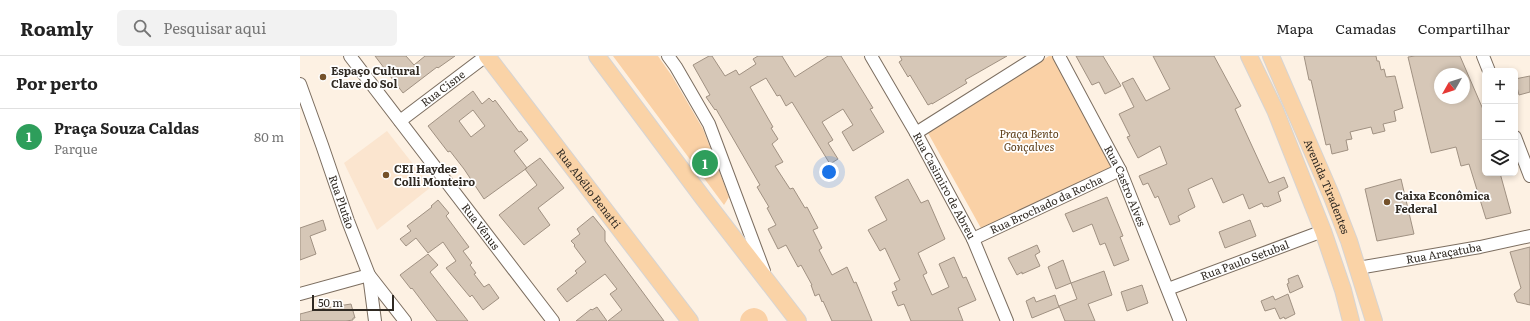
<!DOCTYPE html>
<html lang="pt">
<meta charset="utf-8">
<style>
:root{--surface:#fff;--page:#f2f2f2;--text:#222;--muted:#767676;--line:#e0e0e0;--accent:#74512a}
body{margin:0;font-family:Literata,serif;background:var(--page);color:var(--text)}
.controls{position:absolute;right:12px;top:12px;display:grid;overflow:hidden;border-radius:6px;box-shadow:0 2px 6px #0003}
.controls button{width:36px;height:36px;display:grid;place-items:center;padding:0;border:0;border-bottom:1px solid var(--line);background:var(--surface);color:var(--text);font:20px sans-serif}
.compass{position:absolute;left:1134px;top:12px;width:36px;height:36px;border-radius:50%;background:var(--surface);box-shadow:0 2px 6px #0003;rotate:231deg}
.scale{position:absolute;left:12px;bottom:10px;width:82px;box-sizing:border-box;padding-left:4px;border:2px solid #302a23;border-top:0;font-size:11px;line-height:14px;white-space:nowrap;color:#302a23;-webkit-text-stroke:3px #fff;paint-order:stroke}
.you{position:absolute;left:529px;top:116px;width:14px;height:14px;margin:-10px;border:3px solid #fff;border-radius:50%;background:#1a73e8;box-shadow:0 0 0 6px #1a73e833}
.badge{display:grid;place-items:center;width:26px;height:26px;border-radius:50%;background:var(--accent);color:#fff;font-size:13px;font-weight:700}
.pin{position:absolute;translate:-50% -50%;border:2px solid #fff;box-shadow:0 1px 4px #0006}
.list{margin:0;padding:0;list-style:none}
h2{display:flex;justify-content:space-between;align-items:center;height:52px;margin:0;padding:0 16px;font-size:17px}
h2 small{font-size:13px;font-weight:400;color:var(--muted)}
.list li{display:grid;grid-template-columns:26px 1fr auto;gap:12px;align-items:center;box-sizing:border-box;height:56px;padding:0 16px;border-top:1px solid var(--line)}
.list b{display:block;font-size:15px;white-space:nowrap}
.list p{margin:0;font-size:13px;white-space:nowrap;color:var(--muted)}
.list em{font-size:13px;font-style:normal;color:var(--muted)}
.icon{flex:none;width:22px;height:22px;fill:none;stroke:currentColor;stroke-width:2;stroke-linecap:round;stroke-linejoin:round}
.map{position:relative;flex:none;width:1230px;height:265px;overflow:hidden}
header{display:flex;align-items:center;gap:24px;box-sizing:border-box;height:56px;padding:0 20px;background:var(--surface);border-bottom:1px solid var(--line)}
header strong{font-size:19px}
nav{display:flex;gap:22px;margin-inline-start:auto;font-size:14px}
.search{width:280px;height:36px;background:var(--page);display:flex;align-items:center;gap:10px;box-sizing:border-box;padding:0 14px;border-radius:6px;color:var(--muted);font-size:15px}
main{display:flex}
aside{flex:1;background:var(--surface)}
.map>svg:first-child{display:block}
.built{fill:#fbe5cf}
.green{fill:#fad1a6}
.building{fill:#d6c7b7;stroke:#a09182;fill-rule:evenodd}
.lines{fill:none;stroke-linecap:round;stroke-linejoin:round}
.minor-casing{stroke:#7c6e60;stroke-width:14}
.major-casing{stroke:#d6d4d3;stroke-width:18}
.minor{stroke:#fff;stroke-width:12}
.major{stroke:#fad3a7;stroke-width:16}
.poi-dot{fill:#74512a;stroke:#fff;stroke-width:1.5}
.labels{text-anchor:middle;stroke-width:3.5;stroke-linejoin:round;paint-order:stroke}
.poi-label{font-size:11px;font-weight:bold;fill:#302a23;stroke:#fff;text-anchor:start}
.street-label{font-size:11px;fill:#302a23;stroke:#fff}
.park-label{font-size:11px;font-style:italic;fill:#5c3c15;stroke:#fff}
</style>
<header>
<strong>Roamly</strong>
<div class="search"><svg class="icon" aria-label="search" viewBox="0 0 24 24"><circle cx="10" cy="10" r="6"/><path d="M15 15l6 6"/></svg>Pesquisar aqui</div>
<nav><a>Mapa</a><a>Camadas</a><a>Compartilhar</a></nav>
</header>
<main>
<aside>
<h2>Por perto<small></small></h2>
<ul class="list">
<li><span class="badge" style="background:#2e9e5b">1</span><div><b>Praça Souza Caldas</b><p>Parque</p></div><em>80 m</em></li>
</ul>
</aside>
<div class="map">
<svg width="1230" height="265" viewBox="0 0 1230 265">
<rect width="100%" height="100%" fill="#fdf1e3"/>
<path class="built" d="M87,75L131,131L77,174L44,107Z"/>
<path class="green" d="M313,0H358L372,20L403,73L429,141L424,149Z
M749,0H752L815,112L682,174L628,77Z
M454,252C462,253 467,257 468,265H440C441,257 446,253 454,252Z"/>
<path class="building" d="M75,0H106L114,9L125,0H155L138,12L137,11L103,37Z
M409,0H412L425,20L436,14L439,19L456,8L453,3L458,0H482L495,21L528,0H541L573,52L570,53L584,76L553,95L542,76L553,69L543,53L522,66L533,84L528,87L538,103L530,108L492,46L486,50L480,39L477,40L466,22L450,31L473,71L471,72L478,83L472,88L483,106L475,110L490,133L493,132L505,152L507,151L518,172L513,174L522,192L519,194L532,219L547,211L554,227L556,226L572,265H532L523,245L522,246L519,238L515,240L511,229H512L501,209L498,211L486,189L478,193L468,173L476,169L467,152L469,151L457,131L460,129L416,53L415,54L406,41L410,39L393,9Z
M600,0H707L665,24L667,27L632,48V47L628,49L610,19L608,21L599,6L602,4Z
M776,0H803L821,30L805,38L799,26L792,29Z
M853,0H914L941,50L935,53L969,127L984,121L988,131L978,136L981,145L967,151L966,150L964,151L962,147L949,153L943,138L923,147L912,122L888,133L895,151L878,160L880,165L870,169L858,140L855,142L848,127L843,129L839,120L867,108L860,90L838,102L827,81L830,80L819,58L834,51L822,27L833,22L846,45L870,33Z
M1004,0H1076L1077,5H1079L1081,14L1084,13L1086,21L1095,20L1103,52L1094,55L1096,65L1083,68L1085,75L1073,78L1071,71L1050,76L1052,83L1046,84L1048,94L1032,98L1030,88L1026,89L1011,24H1009Z
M1115,0H1160L1185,58V117H1200L1211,157L1186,163L1169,108L1161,110L1156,91L1131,97L1108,1ZM1140,18H1164V42H1140Z
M1230,20V36L1219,39L1215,23Z
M173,35L182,48L189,42L193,46L195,44L219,76L221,75L228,84L214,95L227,112L184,143L164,113L150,95L148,96L128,70ZM173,54L185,70L171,81L159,65Z
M240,102L264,132L238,152L250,169L224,189L199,159L237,129L225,113Z
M608,123L621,147L628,144L645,183L618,197L627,217L623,219L632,239L649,231L639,208L654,201L663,222L666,221L676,244L658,252L663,265H611L604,248L598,250L592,236L597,234L594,227L600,224L585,192L580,195L568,174L587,164L575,141Z
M1101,123L1114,178L1077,185L1065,133Z
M807,141L823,180L820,181L829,204L814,210L805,187L800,189L792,168L773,176L765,158Z
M138,144L149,157L146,160L169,191L163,195L172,207L170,209L176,217L174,218L184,231L189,228L199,242L183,254L172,239L170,241L146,212L156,205L143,186L128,197L116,182L106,190L100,183L111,175L107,170L132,151L131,150Z
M293,160L305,175V185L364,265H308L322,254L310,238L317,233L305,218L267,246L257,233L277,217L275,215L286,206L274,190L275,189L271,185L280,178L277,173Z
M23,164L26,174L10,180L16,198L0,204V172Z
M950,164L956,180L925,192L919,176Z
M737,189L740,196L735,199L740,210L722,218V216L717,219L708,202Z
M1230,191V249L1217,246L1214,238L1221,232L1210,196Z
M128,198L138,209L130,216L168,265H137L112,232L111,233L100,219Z
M763,204L771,227L804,215L812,239L788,248L795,265H765L759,250L777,243L771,227L756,233L748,211Z
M998,219L1003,231L990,237L987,228L989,227L988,223Z
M842,229L848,247L827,255L821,236Z
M988,238L995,258L985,263L984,261L980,263L975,252L965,255L961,245L973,240L975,244Z
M755,239L759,251L732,262L726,245L734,241L736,246Z
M51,248L55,262H53V264L46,265H0V258L19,253Z
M297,251L307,265H276L291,253L292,254Z"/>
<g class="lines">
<defs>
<g id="minor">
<path id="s1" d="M50,0L253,265"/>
<path d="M368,0L376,11L409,68L464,215"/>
<path id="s2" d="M571,0L616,77L673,183L707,265"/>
<path id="s3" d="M759,0L820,114L880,265"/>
<path d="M1183,0L1189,15"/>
<path id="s4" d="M0,28L22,89L48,165L69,219L75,265"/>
<path id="s5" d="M100,65L186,0"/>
<path d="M616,77L738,0"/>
<path d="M1215,81L1230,120"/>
<path id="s6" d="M673,183L820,114"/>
<path id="s7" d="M1058,212L1180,191L1230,180"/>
<path id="s8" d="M868,233L1023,175"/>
<path d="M0,238L69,219L105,265"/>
</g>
<g id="major">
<path id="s9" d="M187,0L390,265"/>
<path d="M297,0L403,142L498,265"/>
<path d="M949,0L975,54L1023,175L1043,234L1051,265"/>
<path id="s10" d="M971,0L1032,141L1049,185L1074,265"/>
</g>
</defs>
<use href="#minor" class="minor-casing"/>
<use href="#major" class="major-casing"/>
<use href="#minor" class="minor"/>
<use href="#major" class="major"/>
</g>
<g class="poi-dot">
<circle cx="23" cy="21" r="4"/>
<circle cx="86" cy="119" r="4"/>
<circle cx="1087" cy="146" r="4"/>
</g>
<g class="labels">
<g class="poi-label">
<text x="31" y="19">Espaço Cultural<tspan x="31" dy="13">Clave do Sol</tspan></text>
<text x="94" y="117">CEI Haydee<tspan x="94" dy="13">Colli Monteiro</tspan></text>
<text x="1095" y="144">Caixa Econômica<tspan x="1095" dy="13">Federal</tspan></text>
</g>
<g class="street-label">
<text dy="4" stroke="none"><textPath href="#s5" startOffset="54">Rua Cisne</textPath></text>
<text dy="4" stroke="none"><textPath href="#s2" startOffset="149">Rua Casimiro de Abreu</textPath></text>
<text dy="4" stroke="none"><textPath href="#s3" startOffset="146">Rua Castro Alves</textPath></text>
<text dy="4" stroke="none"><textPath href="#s10" startOffset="142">Avenida Tiradentes</textPath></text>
<text dy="4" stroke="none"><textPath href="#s9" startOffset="167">Rua Abélio Benatti</textPath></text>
<text dy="4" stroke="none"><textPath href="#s4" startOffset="125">Rua Plutão</textPath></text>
<text dy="4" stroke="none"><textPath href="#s6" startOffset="81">Rua Brochado da Rocha</textPath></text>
<text dy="4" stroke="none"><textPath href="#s1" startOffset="215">Rua Vênus</textPath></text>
<text dy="4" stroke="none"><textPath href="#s7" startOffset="87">Rua Araçatuba</textPath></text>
<text dy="4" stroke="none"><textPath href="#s8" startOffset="82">Rua Paulo Setubal</textPath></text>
</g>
<g class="park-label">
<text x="729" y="82">Praça Bento<tspan x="729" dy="13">Gonçalves</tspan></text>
</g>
</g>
</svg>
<div class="controls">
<button>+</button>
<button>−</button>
<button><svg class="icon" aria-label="layers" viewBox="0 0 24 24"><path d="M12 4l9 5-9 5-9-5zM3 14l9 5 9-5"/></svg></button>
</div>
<svg class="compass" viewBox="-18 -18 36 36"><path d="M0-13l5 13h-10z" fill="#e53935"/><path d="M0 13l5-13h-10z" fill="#767676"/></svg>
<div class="scale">50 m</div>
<div class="you"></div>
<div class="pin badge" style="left:405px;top:107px;background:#2e9e5b">1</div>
</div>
</main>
